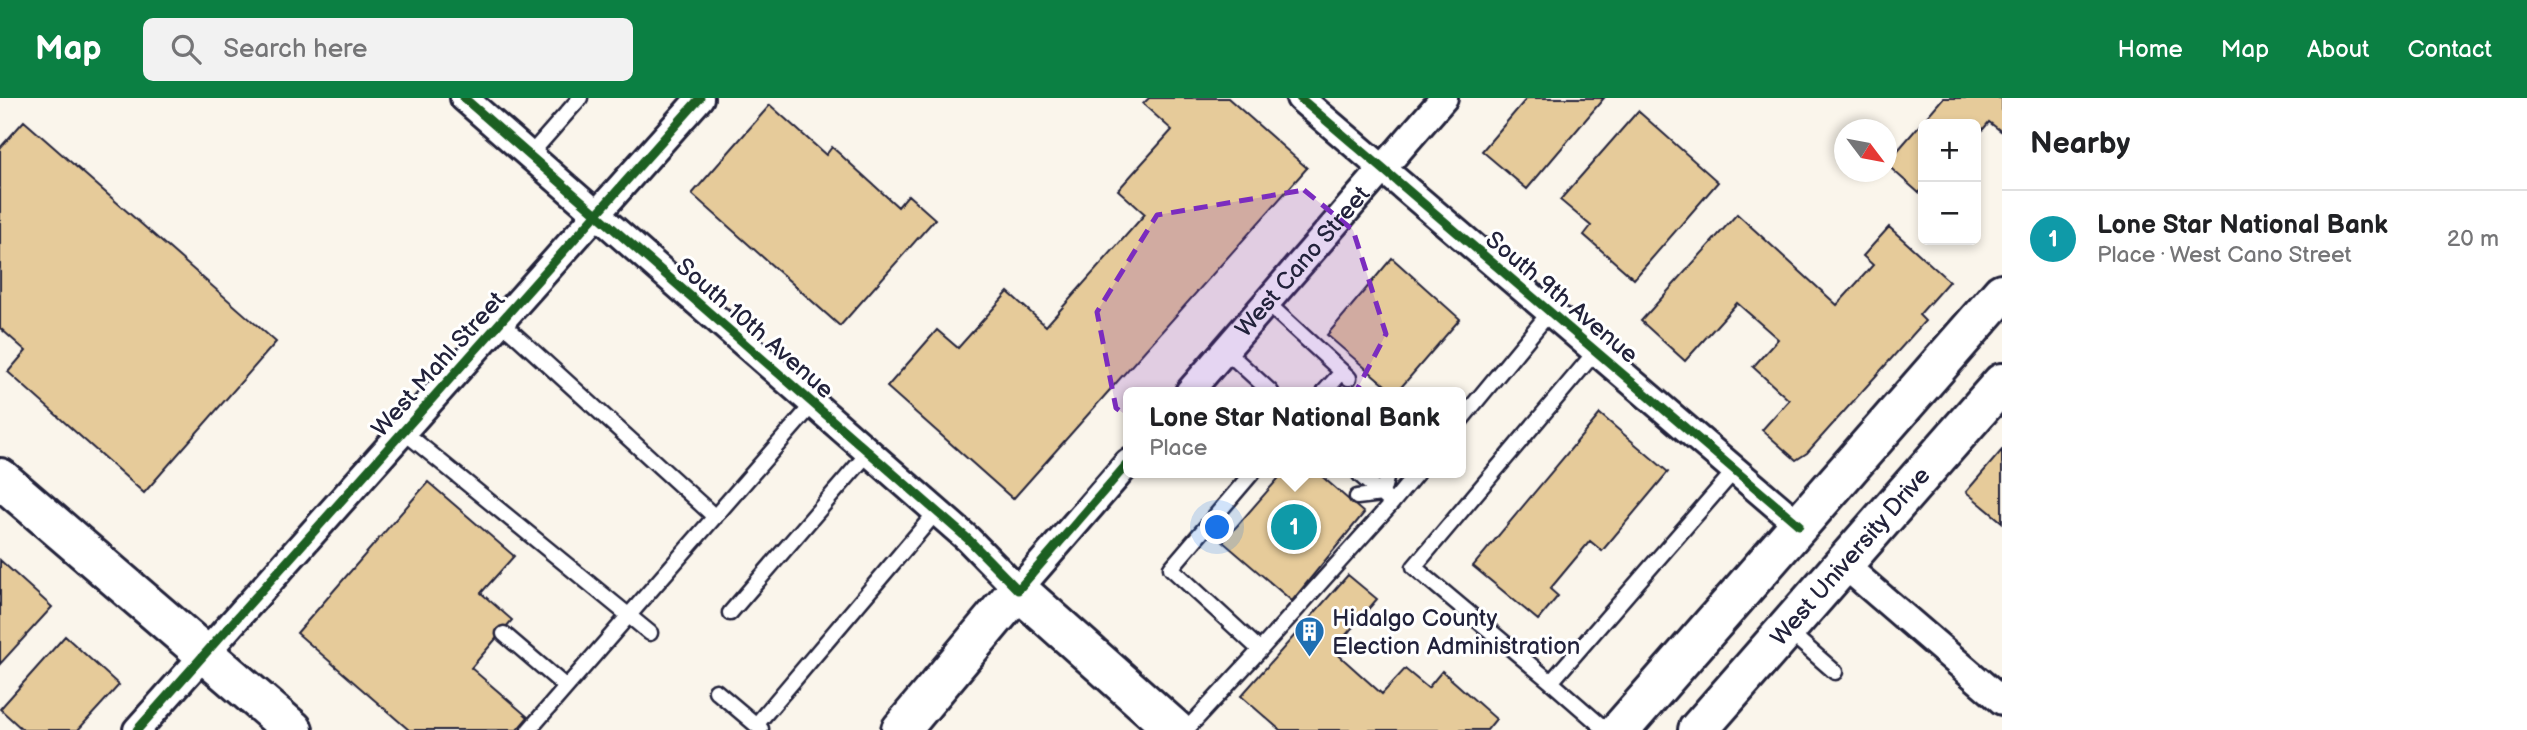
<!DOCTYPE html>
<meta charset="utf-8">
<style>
:root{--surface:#fff;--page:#f2f2f2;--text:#202124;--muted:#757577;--line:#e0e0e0;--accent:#0b8043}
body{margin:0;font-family:"Balsamiq Sans",sans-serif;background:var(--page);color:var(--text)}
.controls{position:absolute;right:21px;top:21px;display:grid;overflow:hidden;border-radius:10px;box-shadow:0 4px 10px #0003}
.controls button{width:63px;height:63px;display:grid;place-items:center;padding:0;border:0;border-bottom:2px solid var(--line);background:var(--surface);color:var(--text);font:35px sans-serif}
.compass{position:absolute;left:1834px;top:21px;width:63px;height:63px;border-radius:50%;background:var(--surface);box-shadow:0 4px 10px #0003;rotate:122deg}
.you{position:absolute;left:1218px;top:430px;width:24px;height:24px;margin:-18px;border:5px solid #fff;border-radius:50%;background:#1a73e8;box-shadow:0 0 0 10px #1a73e833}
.badge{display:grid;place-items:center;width:46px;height:46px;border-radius:50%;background:var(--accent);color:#fff;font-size:23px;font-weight:700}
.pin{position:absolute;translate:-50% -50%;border:4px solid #fff;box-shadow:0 2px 7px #0006}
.popup{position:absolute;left:1123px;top:289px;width:343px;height:91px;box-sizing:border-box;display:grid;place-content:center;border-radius:10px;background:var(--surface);filter:drop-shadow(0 2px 5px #0005);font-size:23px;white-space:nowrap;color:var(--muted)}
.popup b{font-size:26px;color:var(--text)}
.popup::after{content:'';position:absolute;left:50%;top:100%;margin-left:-14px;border:14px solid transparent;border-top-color:var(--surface)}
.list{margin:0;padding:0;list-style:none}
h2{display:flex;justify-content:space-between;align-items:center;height:91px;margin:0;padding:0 28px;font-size:30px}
h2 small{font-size:23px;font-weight:400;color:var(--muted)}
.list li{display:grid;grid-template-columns:46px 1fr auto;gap:21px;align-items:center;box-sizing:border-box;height:98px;padding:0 28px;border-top:2px solid var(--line)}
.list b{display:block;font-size:26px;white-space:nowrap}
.list p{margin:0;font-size:23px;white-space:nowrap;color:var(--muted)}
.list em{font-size:23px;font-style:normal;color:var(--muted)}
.icon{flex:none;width:38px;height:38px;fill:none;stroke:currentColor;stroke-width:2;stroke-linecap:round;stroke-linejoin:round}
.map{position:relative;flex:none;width:2002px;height:632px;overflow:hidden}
header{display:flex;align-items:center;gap:42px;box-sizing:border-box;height:98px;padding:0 35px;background:var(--accent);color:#fff}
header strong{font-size:33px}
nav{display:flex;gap:38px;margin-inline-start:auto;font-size:24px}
.search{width:490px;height:63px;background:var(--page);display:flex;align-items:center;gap:18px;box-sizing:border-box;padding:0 24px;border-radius:10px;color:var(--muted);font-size:26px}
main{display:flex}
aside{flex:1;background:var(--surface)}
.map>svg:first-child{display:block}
.building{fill:#e6cb9a;stroke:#22223b;stroke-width:2}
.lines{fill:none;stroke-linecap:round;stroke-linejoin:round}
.lane-casing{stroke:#22223b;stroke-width:19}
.street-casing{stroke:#22223b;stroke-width:32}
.primary-casing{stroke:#22223b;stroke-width:44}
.lane{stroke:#fff;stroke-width:14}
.street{stroke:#fff;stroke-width:26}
.primary{stroke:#fff;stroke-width:38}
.cycleway-casing{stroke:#fff;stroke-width:13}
.cycleway{stroke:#1b5e20;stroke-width:9}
.marked{fill:#7b2cbf;fill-opacity:0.2;stroke:#7b2cbf;stroke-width:5;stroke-dasharray:14 9;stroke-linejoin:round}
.labels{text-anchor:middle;stroke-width:6;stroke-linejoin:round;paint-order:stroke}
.street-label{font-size:24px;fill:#22223b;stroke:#fff}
.poi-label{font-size:24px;fill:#22223b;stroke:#fff;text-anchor:start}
</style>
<header>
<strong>Map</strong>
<div class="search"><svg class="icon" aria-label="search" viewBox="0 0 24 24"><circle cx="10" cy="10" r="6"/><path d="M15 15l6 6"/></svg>Search here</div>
<nav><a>Home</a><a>Map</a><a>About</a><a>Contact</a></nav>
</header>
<main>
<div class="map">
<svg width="2002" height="632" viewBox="0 0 2002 632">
<rect width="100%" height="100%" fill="#faf5eb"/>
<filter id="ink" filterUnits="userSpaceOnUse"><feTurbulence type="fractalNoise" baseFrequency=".0143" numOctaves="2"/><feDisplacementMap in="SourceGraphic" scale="14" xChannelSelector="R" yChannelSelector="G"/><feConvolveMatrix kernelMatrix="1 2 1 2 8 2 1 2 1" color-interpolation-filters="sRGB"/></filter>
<g filter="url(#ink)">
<path class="building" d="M1149,0H1228L1307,70L1013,401L887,289L937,232L958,250L1008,194L1046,228L1145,116L1118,92L1172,32L1143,6Z
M1527,0H1604L1527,91L1482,53Z
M1943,0H2002V34L1989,24L1976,40V26H1923V90L1919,95L1886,66Z
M770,7L826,57L832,49L898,109L908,97L935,121L840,228L692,96Z
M1638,13L1718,84L1634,181L1584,137L1591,128L1560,102Z
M24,23L276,244L144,395L8,274L26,253L0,230V50Z
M1737,116L1837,207L1873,167L1863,158L1889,129L1949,183L1919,217L1925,223L1807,355L1796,362L1762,332L1789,302L1753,269L1778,241L1737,205L1685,263L1641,223Z
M1392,160L1460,221L1397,294H1393L1327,237Z
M1600,316L1668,374L1602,453L1590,443L1550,491L1558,498L1538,522L1473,468Z
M2002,352V424L1966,394Z
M1283,375H1318L1364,415L1292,503L1223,444Z
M428,384L514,458L481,495L512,522L471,570L528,619L517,632H409L297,535Z
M0,462L52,509L0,566Z
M1348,477L1377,501L1333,552L1382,596L1405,571L1428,590L1442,573L1496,621L1487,632H1280L1241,598Z
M65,538L119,587L78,632H23L0,611Z"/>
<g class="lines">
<defs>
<path id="lane" d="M529,58L580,0
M1267,205L1349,280
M501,224L715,419
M1225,252L1271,294
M1325,293L1342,274
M1460,323L1549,215
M403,333L650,535
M1360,377L1386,400
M1357,399L1382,396L1387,377L1385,375
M730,515L869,354
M1786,531L1835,574
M504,536L566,589
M1260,552L1392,405L1417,375
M1551,584L1414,469L1596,253
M716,593L761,631
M756,627L937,413
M529,632L813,306
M1186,632L1260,552L1171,470L1252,375
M1606,632L1551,584L1735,372"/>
<g id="street">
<path d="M464,0L968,441L1018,492L1128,365"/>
<path d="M1300,0L1799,427"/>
<path id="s1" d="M1189,294L1444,0"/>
<path d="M1842,465L2002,603"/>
<path d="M137,632L700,0"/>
</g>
<g id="primary">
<path d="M0,380L293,632"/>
<path d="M901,632L1018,492L1175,632"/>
<path d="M1620,632L2002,195"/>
<path id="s2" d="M1698,632L2002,285"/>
</g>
</defs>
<use href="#lane" class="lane-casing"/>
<use href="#street" class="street-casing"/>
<use href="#primary" class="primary-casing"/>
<use href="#lane" class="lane"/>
<use href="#street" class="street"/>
<use href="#primary" class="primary"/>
<defs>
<path id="cycleway" d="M464,0L968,441L1018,492L1128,365
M1300,0L1799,427
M137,632L700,0"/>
</defs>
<use href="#cycleway" class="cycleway-casing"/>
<use href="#cycleway" class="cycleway"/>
</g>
</g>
<path class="marked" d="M1304,92L1353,132L1386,236L1326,351L1200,370L1116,310L1097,214L1157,117Z"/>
<defs>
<symbol id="building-pin" viewBox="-11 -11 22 30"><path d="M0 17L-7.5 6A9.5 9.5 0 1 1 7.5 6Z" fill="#1f6fb2" stroke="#fff"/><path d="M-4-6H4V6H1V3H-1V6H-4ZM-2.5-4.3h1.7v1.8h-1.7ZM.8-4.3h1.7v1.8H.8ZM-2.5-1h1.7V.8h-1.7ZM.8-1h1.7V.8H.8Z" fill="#fff"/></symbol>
</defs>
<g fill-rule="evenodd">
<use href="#building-pin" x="1292" y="516" width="35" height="47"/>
</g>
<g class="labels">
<g class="street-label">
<text dy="8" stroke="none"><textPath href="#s1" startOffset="173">West Cano Street</textPath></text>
<text transform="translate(1562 199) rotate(40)" y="8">South 9th Avenue</text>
<text transform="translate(755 230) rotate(41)" y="8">South 10th Avenue</text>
<text transform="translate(438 266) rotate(-48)" y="8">West Mahl Street</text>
<text dy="8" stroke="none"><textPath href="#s2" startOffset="231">West University Drive</textPath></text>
</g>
<g class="poi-label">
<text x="1332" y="528">Hidalgo County<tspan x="1332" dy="28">Election Administration</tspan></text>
</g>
</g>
</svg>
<div class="controls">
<button>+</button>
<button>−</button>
</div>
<svg class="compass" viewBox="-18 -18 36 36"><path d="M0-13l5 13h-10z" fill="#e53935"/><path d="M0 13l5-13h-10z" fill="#757577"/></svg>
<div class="you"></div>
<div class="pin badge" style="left:1294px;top:429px;background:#0f9aa8">1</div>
<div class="popup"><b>Lone Star National Bank</b>Place</div>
</div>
<aside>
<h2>Nearby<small></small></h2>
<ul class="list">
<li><span class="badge" style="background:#0f9aa8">1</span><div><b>Lone Star National Bank</b><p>Place · West Cano Street</p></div><em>20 m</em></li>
</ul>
</aside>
</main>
